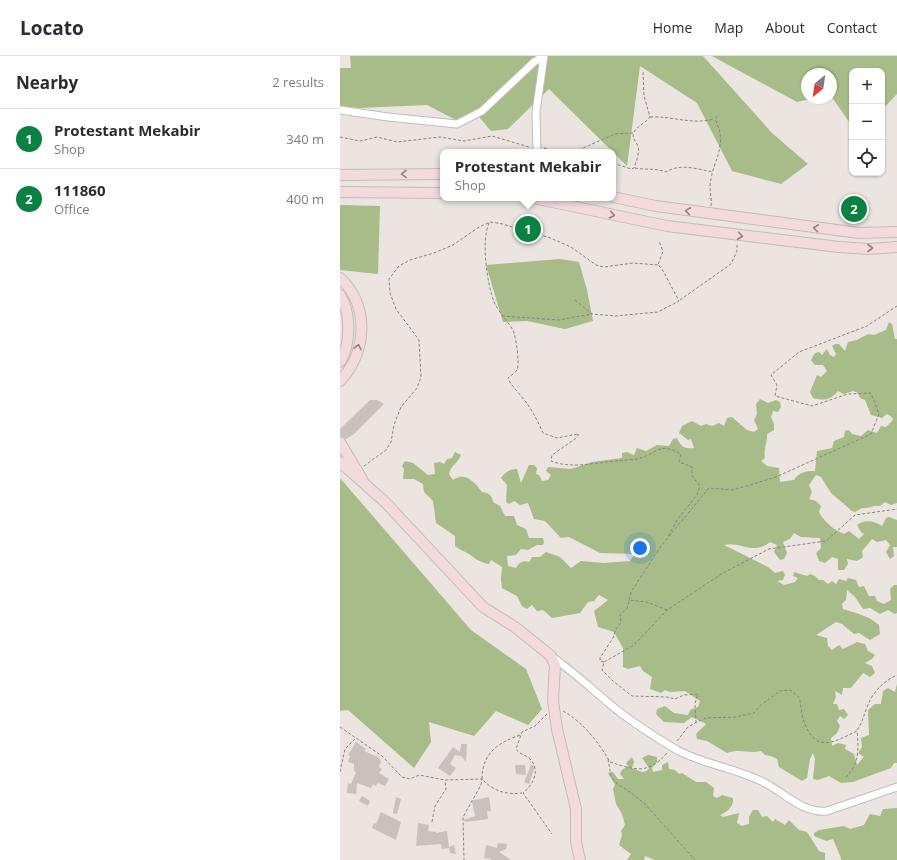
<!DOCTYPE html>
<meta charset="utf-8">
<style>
:root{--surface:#fff;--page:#f7f7f7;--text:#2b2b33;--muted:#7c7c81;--line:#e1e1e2;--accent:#0b8043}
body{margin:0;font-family:"Open Sans",sans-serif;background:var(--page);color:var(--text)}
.controls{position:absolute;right:12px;top:12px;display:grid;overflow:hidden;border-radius:8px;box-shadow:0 1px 3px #0004}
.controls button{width:36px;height:36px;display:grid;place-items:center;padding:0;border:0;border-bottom:1px solid var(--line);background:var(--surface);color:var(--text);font:20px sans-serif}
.compass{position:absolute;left:461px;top:12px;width:36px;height:36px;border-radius:50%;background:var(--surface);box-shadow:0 1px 3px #0004;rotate:209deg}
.you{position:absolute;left:300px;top:492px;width:14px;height:14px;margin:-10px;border:3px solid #fff;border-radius:50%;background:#1a73e8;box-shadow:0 0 0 6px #1a73e833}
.badge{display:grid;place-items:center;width:26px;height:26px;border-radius:50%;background:var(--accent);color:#fff;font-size:13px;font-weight:700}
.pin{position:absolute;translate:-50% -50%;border:2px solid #fff;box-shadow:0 1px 4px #0006}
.popup{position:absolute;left:100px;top:93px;width:176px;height:52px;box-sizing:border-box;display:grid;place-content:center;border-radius:8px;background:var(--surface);filter:drop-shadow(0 1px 3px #0005);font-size:13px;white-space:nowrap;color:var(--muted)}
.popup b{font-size:15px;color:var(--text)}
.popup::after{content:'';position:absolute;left:50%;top:100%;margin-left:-8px;border:8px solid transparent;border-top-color:var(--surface)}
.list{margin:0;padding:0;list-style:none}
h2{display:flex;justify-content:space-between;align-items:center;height:52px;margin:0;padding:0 16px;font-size:17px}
h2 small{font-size:13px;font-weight:400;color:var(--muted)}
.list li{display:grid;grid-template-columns:26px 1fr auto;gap:12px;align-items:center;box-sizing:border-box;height:60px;padding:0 16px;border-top:1px solid var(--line)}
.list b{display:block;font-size:15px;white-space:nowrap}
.list p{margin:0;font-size:13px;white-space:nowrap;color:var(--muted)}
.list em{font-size:13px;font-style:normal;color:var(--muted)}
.icon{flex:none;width:22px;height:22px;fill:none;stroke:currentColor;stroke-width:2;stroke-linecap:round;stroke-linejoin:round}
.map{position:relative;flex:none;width:557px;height:804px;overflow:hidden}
header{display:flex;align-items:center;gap:24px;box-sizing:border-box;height:56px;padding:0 20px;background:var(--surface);border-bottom:1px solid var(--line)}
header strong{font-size:19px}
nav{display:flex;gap:22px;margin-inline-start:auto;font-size:14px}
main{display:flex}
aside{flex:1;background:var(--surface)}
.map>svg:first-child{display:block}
.green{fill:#a7bc88}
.building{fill:#c9c1be}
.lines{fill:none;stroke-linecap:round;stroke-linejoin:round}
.street-casing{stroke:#c3bcb8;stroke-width:9}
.secondary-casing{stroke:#c3bcb8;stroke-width:12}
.path{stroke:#898482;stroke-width:1;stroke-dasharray:3 2;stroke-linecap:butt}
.street{stroke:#fff;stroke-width:7}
.secondary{stroke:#f3dbdd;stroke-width:10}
.oneway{stroke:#908283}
</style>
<header>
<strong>Locato</strong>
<nav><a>Home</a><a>Map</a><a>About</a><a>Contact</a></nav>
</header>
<main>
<aside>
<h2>Nearby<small>2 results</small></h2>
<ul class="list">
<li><span class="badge">1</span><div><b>Protestant Mekabir</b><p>Shop</p></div><em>340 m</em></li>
<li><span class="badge">2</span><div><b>111860</b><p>Office</p></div><em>400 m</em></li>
</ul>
</aside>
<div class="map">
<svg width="557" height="804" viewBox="0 0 557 804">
<rect width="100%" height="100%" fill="#ebe4e0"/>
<path class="green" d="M10,0H363L432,77L468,108L441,128L392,115L357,47L300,10L287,110L209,33L168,73L151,75L134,55L116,64L87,49L19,52L0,50V12H11Z
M372,0H557V38L542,54V15H512V70L491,40V18H467V42H475L457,46Z
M0,149L40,150L38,218L0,214Z
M220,203L239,206L247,234L253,265L225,273L187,265L163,266L146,209Z
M549,266L552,268L555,283H557V447L551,449L545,446L540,450C533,449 529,453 522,452L515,456L512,455L491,437L481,421L476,419L469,429L472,436L469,443L476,445L481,450L479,456C484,466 494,474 504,478L509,475L519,483L524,478L521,476L517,469C525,463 534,465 542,470L546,462L549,461L557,464V491H553L554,500L550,503L546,496L550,489L546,484L537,486L532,483L522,495L523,501L517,505L507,503L508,508L504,514H498V503L492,501L485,507L479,505L476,497L481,492L480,482L461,481L454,477L450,483L443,486L447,497L444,503L440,504L434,496L437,489L430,486C412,500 402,485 384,489L428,511L435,517L443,515L445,519L443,524L437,525L444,529L455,526L458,522L453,520L454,516L467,520L470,518L475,520L479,524H483L488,528L492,525L496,528L499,523L506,525L508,522L516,524L519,531L524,530L529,540H535L537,545L544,548L551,544L550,533L554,529H557V557L555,558L548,554L540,558L530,552L523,553L515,541L507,534L506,544L502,548L503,553C516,557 529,560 539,569L540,578L530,584L519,577L514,578L502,568L496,566L476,579L487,582L488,590L492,594L499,589L503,593L517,586L525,588L528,595L535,599L532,603L525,607L532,610L535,617L530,621L523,617L511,632H503L502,639L495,635L496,641L493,648H497L499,654L504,653L508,659L504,663L500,660L497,665L500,670L497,677L491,682L492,690L498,687L506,689L505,693L514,698L517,709L524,701L518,697L522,691L521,682L529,679L528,654L535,648H541L543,635L548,632L555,636L557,628V707H554L551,712L513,726L501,727L489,720L478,724L473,723L475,703L473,697L470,703L467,722L462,725L439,711L437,703L431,700L425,699L421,695C409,698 400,692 387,697L367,685L357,683L356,678L366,668L352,661L344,667L324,666L316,658L317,653L325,650L334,657L348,659L350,654L358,651L360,645L345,635L330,636L325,634L321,637L310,633L312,621L303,615L300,610L288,613L283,611V592L274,576L258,571L254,555L268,544L259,539L254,545L248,546L240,557L212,562L203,554L197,555L192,549L187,553L182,550L177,540L162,532L161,523L162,511L151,504L149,508C139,506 136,503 129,498C124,495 120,494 115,490V480L96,467L93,445L84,436L83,428L74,423H63L64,413L62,410L65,405L73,407L88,419L95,418L94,407L100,406L104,408L107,403L112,402L115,396L121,399C118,407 111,409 109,418L113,424C125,415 135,426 142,436C149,437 152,439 153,446L160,450L165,460H174L177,469L186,473L189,482H203L204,486L203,489H197L188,494L181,493L176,499L167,500L168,510L176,512C179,506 183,504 189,506L192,501H200L206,496L220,501L231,512L241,505L263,507L290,505L295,498L260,497L229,481L221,482L205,465L194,463L188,447L180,449L174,445L169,448L166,446L167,429L161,422C166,416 170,413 177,413L181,427L189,409H194L197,412L196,418L199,419L202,425L208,424L211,419L206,415L208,411L231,413L252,406L282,402V397L287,396L294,399L297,392L306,395L317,389L329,390L333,383L337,382C341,391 344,393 354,392L351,383L348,384L339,377L342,370L352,365L361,370L366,368L372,370L379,367L384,370L387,362L392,361L407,374L414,376L418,373L414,364L417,358L416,348L420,343L428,347L436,344L440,346L441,351L438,356L433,355L431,361L434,368V374L427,378C428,386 423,392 425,402L421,405L427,410L439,412L440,426L454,424C459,416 466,415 475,415L477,395L492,392L494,385L504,381L505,375L509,374L512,378L521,380L528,374L537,377L541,370L546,371L553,364L552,361L547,358L542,362L531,359L525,344L520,342L518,337L513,335L504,338L498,335C491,344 484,345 473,342L470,336L477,319L481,321L487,315L483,309H475L471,304L475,297L479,296L482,299L487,293L490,299L494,301L496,298L492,290L495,288H499L505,295L508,286L517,284L528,278L534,279L546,274Z
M0,422L131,574L186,613L202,653L188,669L156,655L134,680L89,666L91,686L74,712L8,654L0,655Z
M308,699L317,701V706L312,712L313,716L322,714V709L328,706L329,713L335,714L339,718L342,717L356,726H366L374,732L373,740L377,742L382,739L393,742C394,751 387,756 380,759L383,761L399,757L397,767L402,770L409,768V761L413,754H418L422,761L427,760L433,766L435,763L445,769L449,764L459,774L467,776L479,795L485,797V804H315L305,800L304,804H287L291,798L279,789L282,779L281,775L285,769L282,758L276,748L273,733L275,729L268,717L273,716L278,723H284L280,718L282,714L288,710L286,707L292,701L294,706L292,712L302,716L307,715L309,712L302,702Z
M557,752V804H501V802L493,783L486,785L474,780V777L479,774L504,770L510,773L524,769L530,758L540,760L543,753Z"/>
<path class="building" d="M30,344H37L44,348L14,378L6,383L0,380V373Z
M16,686L26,693L24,695L38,701L41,705L39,711L42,713L39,717L49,723L45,730L38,727L36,730L33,728L31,732L17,727L16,738L7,737L8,727L11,728L16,716L14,715V708L8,706L10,700L8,699Z
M121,688H127L126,706L121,700L115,699L110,708L116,712L110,720L98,712L113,691L120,696Z
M175,709H185L186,719L176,718Z
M191,709L195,710L189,728L184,726Z
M22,740L30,745L28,750L19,745Z
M56,741L61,743L57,758L53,757Z
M149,741L151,755H147L148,763L125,766L124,764L135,760L132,746L134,744Z
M41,756L61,766L56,784L32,772L34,767L36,768Z
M78,767L89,769L88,775L96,776V777L107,775L109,791L114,789L116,798L110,797L109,792L102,793L101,788L76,790Z
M158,787L167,788L166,793L159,796L171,804H151V803L144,802L146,789L157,792Z"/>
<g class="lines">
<defs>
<path id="street" d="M0,54L48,61L117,68L142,55L194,6L204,0
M197,96L196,56L204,0
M211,600C234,616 255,636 277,654C295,668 317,682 337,694C365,709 397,712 425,727C446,738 462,757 487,755L557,731"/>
<path id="secondary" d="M0,119L103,118
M0,136L103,137
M273,141L316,150L519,177L557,176
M193,142L327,170L499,191L529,193L557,191
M0,222C30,249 27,297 0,325
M0,239C11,256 11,288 0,306
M0,386L22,423
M0,406L45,446L143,551L175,571L211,600L215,609L213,645L217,673L236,753V786L240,804"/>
</defs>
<use href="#street" class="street-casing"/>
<use href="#secondary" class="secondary-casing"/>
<path class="path" d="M310,61C334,60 350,69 374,63
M0,81L20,85L37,81L57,86L100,81L124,85L152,80L189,91
M204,92L217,96
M234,96L275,78L293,77
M273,107L291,113L294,112C296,106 300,97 298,90C296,85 291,82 294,76C298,69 306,67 310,61L304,40L303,14
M295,112C306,114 316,112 326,116C340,107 357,113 373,116
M371,150C372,143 370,137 370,130C372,104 389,91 375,63L379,58
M149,167C141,186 147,227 154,246C159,257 167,264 173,274C176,281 180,308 177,314C175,317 170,320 168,322C169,328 185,343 190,352C195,360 199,368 203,377L217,382L238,378
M235,244L252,258L275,260L318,256L339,245L322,213L318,209L323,195L319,185
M340,244L391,208L397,195V187
M162,260L219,264L252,258
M239,378L235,383L212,399L211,405C231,413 254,407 276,405C283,404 290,404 297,403C318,398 318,385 341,398L339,406L352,411V420L360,430L357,439L337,464L328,481
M24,410L46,394L51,386L54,369L61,351L77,332L81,321L79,284L56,253L50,237L49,223L59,210L70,204L94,197L113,189L139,171L150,166L163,168L190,177L208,181L231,191L256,209L264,211L293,207L318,209
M327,554L307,546L289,544L291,536L321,490L369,432L393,434L436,421L531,378L539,358L531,337L508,338L472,350L435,340L437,329L431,319L459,296L527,270L557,250
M264,606L260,605V602L273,582L276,573L281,567L280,559L287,552L289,545
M223,655C243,666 259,687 270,706C295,714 308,719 327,697
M207,658L195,670L182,676L176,693C179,698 184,698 189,702C201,713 194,728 183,737L212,778
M356,667L355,647L358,638L344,639L335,643L327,641L292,640L273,625L262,614L264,606L294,589L327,554L383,517L429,493L486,485L515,459L557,453
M0,671L42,700L62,721L70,723L79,719L105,724L142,723L141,729L123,761L124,804
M517,674C522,667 523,662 526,654C531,638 542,626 557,619
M180,679C158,687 142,697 142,723C153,735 166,739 182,737
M337,685L348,671L359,665L366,662L395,661L414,657L421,649L440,635L450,634L459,641C461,648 461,656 463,663C475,698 492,687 517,675C519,692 519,709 506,721
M268,703L271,720L277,728L290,736L305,748L355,804
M0,716L5,693L15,683
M92,766L95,750L106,733L105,725"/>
<use href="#street" class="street"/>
<use href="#secondary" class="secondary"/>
</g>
<defs><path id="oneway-chevron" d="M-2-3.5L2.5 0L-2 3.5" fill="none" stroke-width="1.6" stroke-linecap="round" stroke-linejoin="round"/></defs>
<g class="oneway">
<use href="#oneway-chevron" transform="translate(64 118) rotate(179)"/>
<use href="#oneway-chevron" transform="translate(348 155) rotate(-172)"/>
<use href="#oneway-chevron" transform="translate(272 159) rotate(12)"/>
<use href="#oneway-chevron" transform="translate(476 172) rotate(-173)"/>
<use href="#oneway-chevron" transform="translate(400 180) rotate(7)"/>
<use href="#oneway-chevron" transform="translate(530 192)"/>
<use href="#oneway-chevron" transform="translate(18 291) rotate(-78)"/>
</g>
</svg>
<div class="controls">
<button>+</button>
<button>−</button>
<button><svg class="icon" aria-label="locate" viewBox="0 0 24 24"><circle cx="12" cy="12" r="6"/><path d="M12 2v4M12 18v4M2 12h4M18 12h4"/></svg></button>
</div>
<svg class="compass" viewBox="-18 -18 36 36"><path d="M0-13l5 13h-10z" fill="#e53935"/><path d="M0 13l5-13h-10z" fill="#7c7c81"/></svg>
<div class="you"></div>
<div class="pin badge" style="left:188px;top:173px">1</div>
<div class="popup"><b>Protestant Mekabir</b>Shop</div>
<div class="pin badge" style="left:514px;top:153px">2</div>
</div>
</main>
